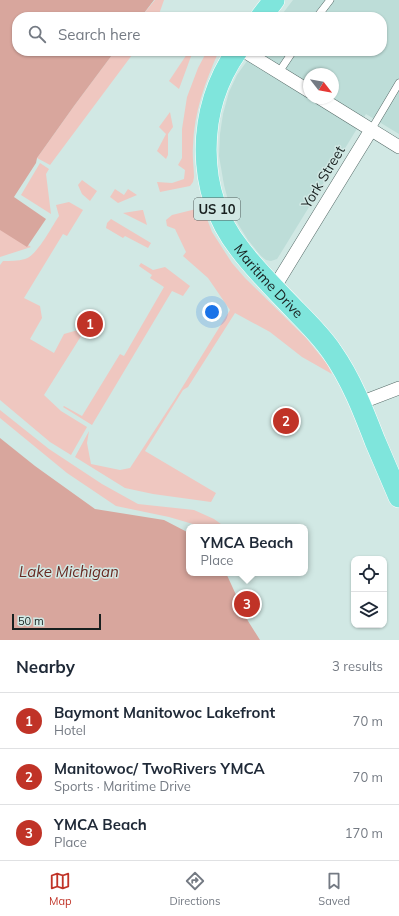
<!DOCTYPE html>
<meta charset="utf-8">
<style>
:root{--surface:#fff;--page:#f6f6f7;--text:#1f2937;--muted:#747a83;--line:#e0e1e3;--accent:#c03327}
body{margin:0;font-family:Mulish,sans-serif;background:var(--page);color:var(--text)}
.controls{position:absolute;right:12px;bottom:12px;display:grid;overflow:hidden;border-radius:8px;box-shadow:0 1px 3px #0004}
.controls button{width:36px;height:36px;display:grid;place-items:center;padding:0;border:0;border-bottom:1px solid var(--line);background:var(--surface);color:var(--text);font:20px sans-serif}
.compass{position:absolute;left:303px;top:68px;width:36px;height:36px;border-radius:50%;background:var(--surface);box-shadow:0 1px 3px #0004;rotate:121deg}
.scale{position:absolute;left:12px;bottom:10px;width:89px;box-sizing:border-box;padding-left:4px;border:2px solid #18201f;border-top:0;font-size:11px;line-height:14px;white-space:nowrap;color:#18201f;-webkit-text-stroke:3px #d1e8e4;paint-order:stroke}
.you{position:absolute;left:212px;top:312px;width:14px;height:14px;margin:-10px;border:3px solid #fff;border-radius:50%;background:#1a73e8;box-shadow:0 0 0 6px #1a73e833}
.badge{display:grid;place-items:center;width:26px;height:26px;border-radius:50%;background:var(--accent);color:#fff;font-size:13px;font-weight:700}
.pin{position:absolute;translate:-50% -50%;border:2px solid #fff;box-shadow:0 1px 4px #0006}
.popup{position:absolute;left:186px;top:524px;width:122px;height:52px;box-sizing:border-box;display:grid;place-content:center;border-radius:8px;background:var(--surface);filter:drop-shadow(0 1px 3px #0005);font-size:13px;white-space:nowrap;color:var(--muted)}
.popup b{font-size:15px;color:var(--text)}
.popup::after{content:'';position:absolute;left:50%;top:100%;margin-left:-8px;border:8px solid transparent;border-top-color:var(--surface)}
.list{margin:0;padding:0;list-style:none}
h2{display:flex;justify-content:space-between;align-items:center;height:52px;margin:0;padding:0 16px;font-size:17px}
h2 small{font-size:13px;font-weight:400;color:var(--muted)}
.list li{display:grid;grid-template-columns:26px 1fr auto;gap:12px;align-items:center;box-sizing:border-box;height:56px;padding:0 16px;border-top:1px solid var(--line)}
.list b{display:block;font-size:15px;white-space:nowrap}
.list p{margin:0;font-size:13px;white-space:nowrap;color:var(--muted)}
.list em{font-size:13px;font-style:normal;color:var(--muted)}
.icon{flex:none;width:22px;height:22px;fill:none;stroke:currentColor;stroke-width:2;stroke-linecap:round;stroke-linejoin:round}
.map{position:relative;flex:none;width:399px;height:640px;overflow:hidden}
.search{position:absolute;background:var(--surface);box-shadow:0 1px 3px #0004;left:12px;right:12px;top:12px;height:44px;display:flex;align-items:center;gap:10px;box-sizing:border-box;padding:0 14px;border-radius:16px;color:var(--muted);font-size:15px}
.sheet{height:220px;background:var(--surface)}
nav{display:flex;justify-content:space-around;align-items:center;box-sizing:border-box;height:56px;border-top:1px solid var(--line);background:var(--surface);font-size:11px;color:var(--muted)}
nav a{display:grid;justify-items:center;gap:2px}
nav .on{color:var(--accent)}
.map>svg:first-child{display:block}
.built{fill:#bdddd8;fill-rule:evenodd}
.green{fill:#efc7c0}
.water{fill:#d8a69d}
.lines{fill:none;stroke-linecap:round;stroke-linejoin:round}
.service-casing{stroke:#566b68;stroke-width:8}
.minor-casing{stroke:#566b68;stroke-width:14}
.primary-casing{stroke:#fff;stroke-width:22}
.service{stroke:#fff;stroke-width:7}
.minor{stroke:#fff;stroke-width:13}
.primary{stroke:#7fe5dc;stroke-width:21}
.labels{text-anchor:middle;stroke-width:3;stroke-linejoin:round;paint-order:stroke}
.shield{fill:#d1e8e4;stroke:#505c5a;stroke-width:1}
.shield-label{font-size:13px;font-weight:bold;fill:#18201f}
.street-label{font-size:14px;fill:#18201f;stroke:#d1e8e4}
.water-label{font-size:15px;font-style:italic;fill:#682a22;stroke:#d1e8e4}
</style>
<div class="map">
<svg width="399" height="640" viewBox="0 0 399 640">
<rect width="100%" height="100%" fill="#d1e8e4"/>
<path class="built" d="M293,0H399V134L366,114L279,256L277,259L271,261L266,260L261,256L248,240L238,224L228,200L224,185L219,156L220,134L223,114L229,92L237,75L254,51H382V17H280ZM309,74H333V98H309Z"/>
<path class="green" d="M155,0H164L158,17H141Z
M115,51H135L50,165L37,158L74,106Z
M189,51H193L179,89L169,81Z
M207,51H219C205,82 194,112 193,146C192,157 194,167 194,177L193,182L190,186L160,192L157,182L172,183L184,179L185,170L178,165L182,158V129L187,97L198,68Z
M170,112L173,127L168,134V155L166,159L157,151L166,134L159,127Z
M40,163L49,169L46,174L51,214L21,195Z
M82,180L97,191L90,201L82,194L78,185Z
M115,189L124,195L128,189L137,195L118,203L110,197Z
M69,202L83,210L67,236L63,234L24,298L40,306L42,318L30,339L54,353L64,334L78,330L83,333L44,395L61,411L87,427L71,455L50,442L0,400V265L3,261C10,261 18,261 25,259C37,256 52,226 59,216L56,205Z
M200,208L204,211L212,232L232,263L245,278L306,338L327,364L332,374L302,357L270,332L235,313L188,387L183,390L145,451L216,493L211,502L153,494L125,488L75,457L89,431L87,443L91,464L120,470L130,468L175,399L230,310L208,278L183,256L186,252L175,229L167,226L166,220L172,215Z
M143,210L147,225L123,213L142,210Z
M111,219L151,243L148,248L125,236L123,238L106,228L107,223Z
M0,227L31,247L0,257Z
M141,263L153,270L165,267L190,286L183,296L172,291L92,425L63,407L64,406L82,416L120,354L124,356L164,287L150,278L152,275L139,266Z
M0,410L49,449L102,484L138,504L194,510L214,519L225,527H203L169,517L116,506L67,473L0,418Z"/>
<path class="water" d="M0,0H154L141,17H17V51H115L74,106L37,158L36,163L14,197L46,219L27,247L0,230Z
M0,438L35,466L95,509L164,520L189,533V573H226L248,621L260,640H0Z"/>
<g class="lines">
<defs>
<path id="service" d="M317,17L330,0
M279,72L293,51
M371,130L399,83"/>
<path id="minor" d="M244,51L309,91
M320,98L399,147
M274,288L371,130
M360,403L399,388"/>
<g id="primary">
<path d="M261,17L274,0"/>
<path id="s1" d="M237,51C196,109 195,192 239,248C256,271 277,291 296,311C309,324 322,337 332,352C351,379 363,410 375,441C383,460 391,478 399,497"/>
</g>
</defs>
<use href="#service" class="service-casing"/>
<use href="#minor" class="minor-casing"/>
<use href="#primary" class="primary-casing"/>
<use href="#service" class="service"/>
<use href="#minor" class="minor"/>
<use href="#primary" class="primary"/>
</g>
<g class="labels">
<rect class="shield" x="194" y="198" width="46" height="22" rx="3"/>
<g class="shield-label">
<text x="217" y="214">US 10</text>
</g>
<g class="street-label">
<text transform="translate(323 177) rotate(-59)" y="5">York Street</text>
<text dy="5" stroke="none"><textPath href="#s1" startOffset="255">Maritime Drive</textPath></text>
</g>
<g class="water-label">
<text x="69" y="577">Lake Michigan</text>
</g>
</g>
</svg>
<div class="controls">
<button><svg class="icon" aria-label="locate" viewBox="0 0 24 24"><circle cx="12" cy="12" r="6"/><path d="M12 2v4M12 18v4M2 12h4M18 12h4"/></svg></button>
<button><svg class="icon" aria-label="layers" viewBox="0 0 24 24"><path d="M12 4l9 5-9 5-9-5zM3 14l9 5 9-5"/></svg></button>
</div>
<svg class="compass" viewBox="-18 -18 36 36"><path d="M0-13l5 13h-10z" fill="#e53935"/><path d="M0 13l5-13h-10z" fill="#747a83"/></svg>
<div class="scale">50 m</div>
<div class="you"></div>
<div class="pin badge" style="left:90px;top:324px">1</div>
<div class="pin badge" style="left:286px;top:421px">2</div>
<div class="pin badge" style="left:247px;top:604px">3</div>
<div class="popup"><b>YMCA Beach</b>Place</div>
<div class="search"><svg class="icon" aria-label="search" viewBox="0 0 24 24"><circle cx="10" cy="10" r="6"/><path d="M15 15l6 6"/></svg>Search here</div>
</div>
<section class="sheet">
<h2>Nearby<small>3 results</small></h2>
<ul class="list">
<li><span class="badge">1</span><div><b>Baymont Manitowoc Lakefront</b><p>Hotel</p></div><em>70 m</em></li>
<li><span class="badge">2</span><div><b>Manitowoc/ TwoRivers YMCA</b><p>Sports · Maritime Drive</p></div><em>70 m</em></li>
<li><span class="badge">3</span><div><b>YMCA Beach</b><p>Place</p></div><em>170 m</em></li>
</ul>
</section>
<nav>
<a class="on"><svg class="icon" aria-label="map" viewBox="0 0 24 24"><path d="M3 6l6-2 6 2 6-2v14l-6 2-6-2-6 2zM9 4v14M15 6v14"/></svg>Map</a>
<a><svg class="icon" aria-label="directions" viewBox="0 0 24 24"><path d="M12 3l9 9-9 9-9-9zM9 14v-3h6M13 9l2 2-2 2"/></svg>Directions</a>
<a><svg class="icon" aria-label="saved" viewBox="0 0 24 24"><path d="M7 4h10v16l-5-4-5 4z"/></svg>Saved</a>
</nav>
